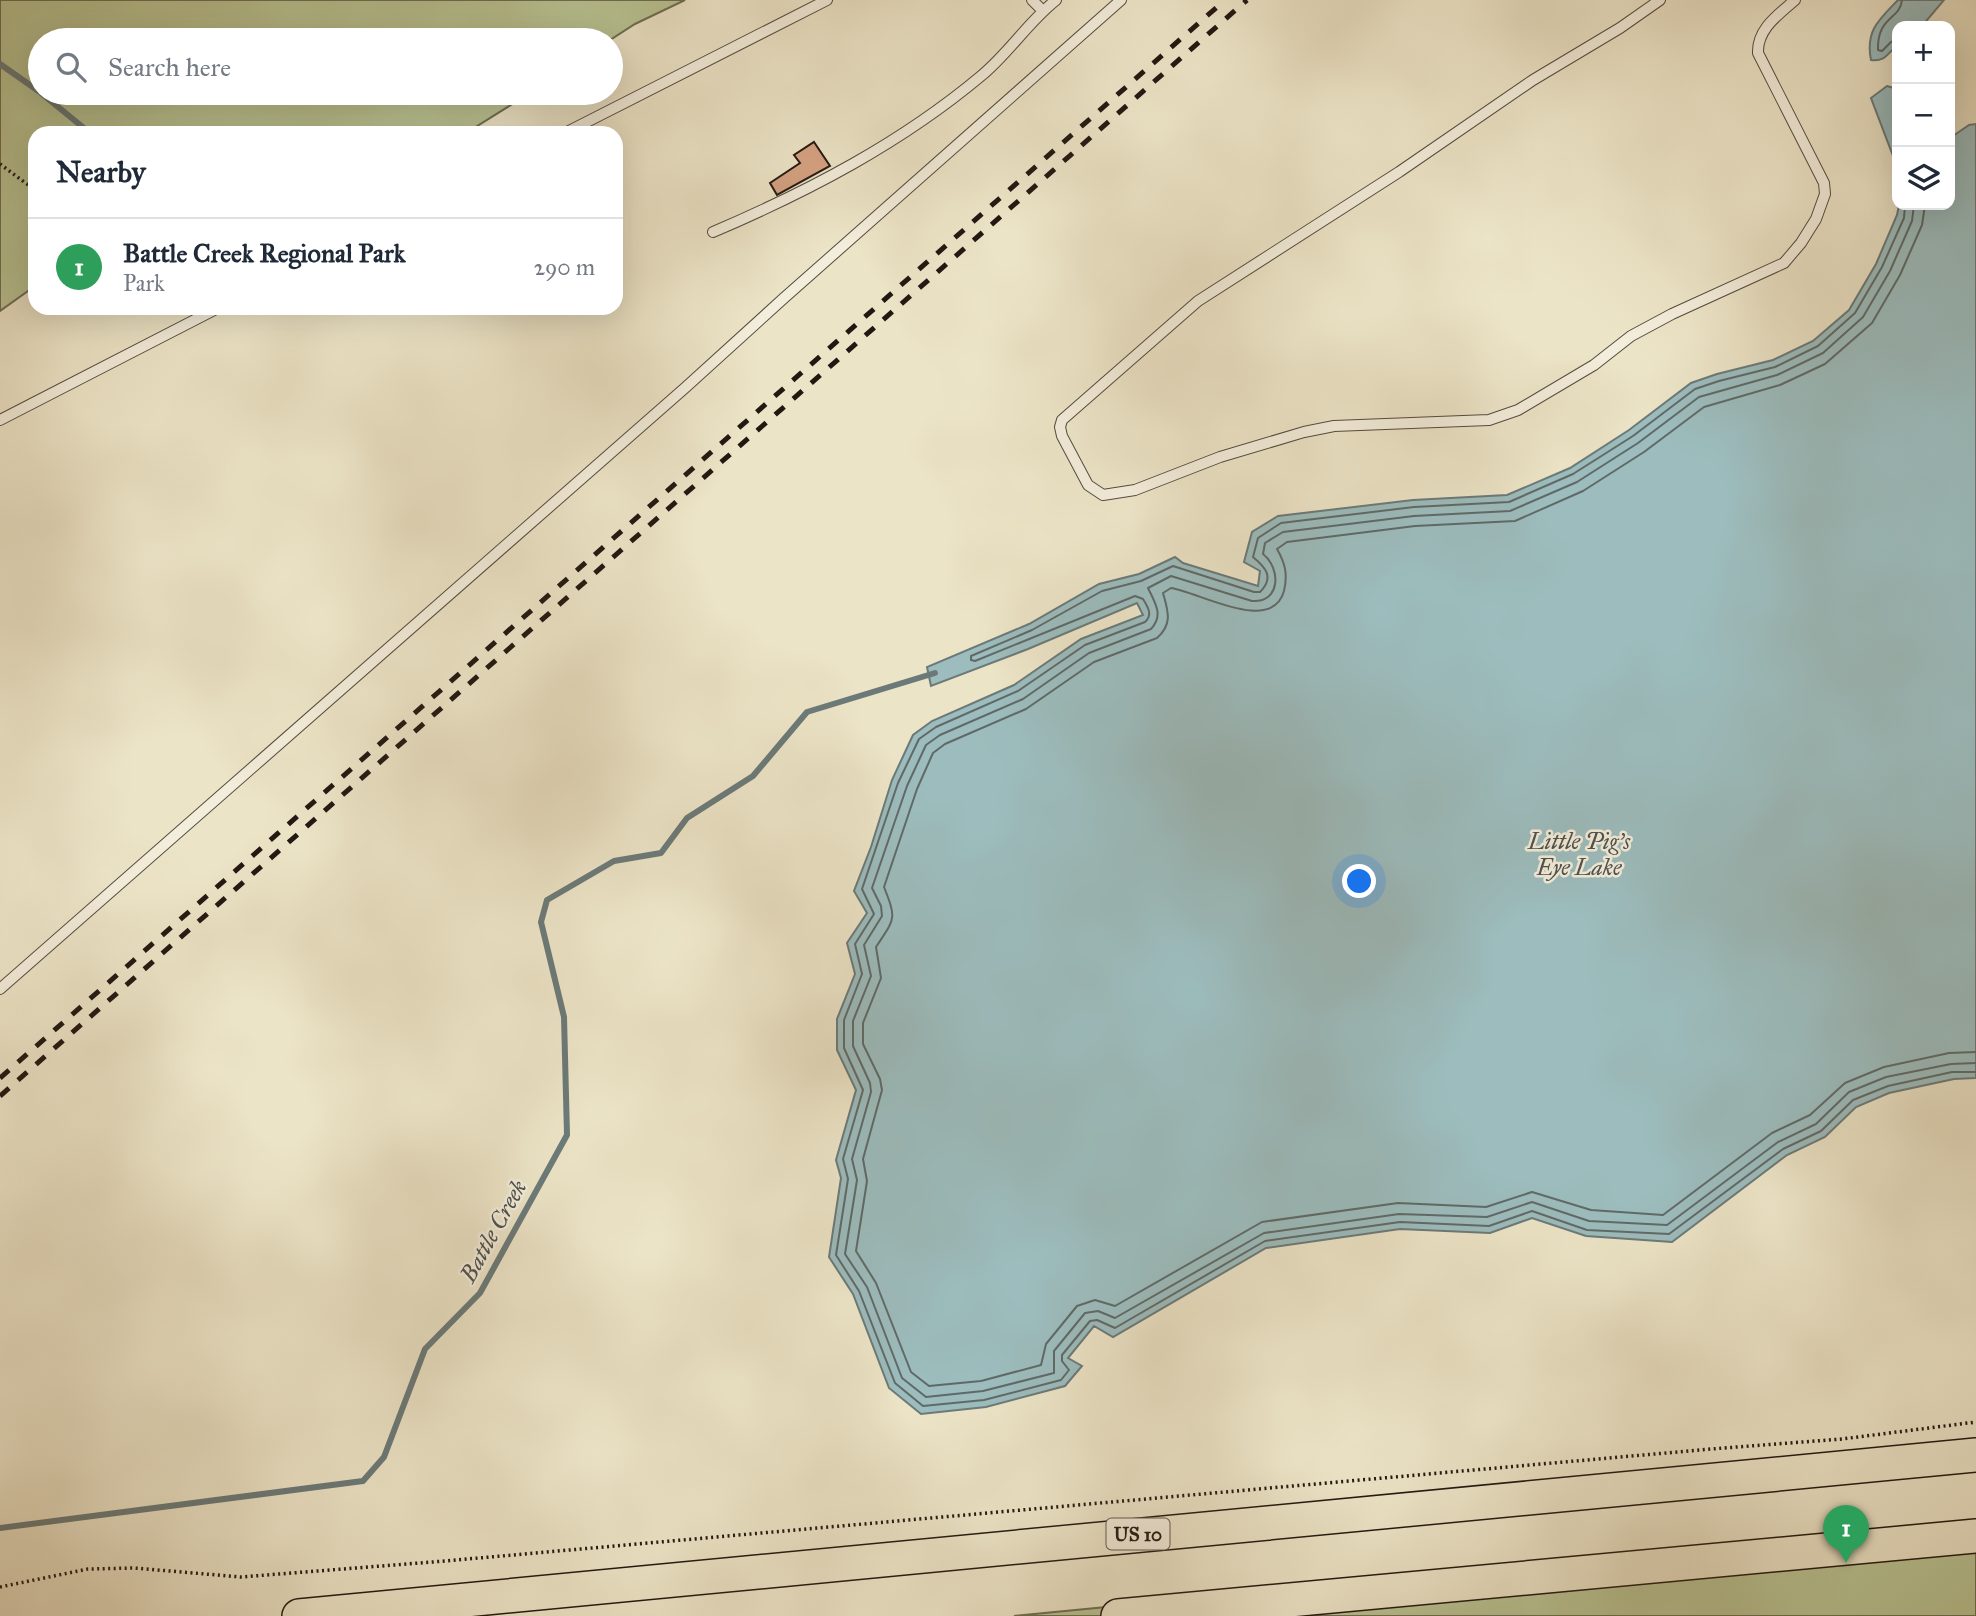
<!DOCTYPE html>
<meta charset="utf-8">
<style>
:root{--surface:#fff;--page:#f6f6f7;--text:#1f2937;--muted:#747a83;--line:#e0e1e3;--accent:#1a73e8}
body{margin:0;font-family:"IM FELL Great Primer",serif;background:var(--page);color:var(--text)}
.controls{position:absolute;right:21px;top:21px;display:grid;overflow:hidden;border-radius:14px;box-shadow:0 7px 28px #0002}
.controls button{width:63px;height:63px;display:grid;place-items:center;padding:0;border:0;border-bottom:2px solid var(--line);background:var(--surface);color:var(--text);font:35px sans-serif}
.you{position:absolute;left:1360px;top:882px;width:24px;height:24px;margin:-18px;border:5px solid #fff;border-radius:50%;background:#1a73e8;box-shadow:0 0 0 10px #1a73e833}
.badge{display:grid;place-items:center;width:46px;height:46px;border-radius:50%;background:var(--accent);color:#fff;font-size:23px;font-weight:700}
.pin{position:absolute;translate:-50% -58px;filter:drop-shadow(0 2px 4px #0008)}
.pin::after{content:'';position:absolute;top:37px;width:24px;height:21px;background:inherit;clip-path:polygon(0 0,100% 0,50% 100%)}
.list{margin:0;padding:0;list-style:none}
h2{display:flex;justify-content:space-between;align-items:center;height:91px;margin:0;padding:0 28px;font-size:30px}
h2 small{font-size:23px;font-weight:400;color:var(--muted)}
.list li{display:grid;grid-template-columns:46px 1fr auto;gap:21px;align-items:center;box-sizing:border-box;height:98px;padding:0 28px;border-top:2px solid var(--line)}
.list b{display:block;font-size:26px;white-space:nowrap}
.list p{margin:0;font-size:23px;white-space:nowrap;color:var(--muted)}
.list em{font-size:23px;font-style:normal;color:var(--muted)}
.icon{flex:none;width:38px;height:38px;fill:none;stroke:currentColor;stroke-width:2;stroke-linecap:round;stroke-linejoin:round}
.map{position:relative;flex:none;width:1976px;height:1616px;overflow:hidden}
.search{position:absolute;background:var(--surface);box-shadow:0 7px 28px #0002;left:28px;top:28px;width:595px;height:77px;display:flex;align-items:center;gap:18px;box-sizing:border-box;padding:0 24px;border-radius:38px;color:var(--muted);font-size:26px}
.panel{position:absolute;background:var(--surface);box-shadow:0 7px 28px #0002;left:28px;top:126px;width:595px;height:189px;border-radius:21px}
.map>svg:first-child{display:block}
.green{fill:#b9c494;stroke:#6e6e53;stroke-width:2}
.water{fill:#9cbcbd;stroke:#6b7a79;stroke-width:2}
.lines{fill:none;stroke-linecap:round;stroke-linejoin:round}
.shore{stroke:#5f6a68;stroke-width:2}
.stream{stroke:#6b7a79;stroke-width:6}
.building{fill:#d5a182;stroke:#221812;stroke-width:2}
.service-casing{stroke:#544b3f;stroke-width:12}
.trunk-casing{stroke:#221812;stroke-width:36}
.path{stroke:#221812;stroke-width:3.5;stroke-dasharray:2 3.5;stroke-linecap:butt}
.service{stroke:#f3eddb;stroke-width:10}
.trunk{stroke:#ece4c7;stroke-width:33}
.rail{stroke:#221812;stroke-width:5;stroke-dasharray:12 12;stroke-linecap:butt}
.labels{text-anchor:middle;stroke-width:5;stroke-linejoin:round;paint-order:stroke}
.shield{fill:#f3eddb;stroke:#61584e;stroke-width:2}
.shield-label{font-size:19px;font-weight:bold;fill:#221812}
.water-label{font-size:23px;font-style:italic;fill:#4d514e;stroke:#f3eddb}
</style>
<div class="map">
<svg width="1976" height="1616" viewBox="0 0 1976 1616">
<rect width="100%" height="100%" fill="#ece4c7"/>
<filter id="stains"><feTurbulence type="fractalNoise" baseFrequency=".00286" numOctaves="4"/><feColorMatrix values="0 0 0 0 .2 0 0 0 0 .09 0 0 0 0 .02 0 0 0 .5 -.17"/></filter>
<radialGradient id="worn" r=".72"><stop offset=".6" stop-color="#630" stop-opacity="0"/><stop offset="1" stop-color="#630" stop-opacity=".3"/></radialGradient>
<path class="green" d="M0,0H685L635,24L610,40H40V93H530L466,133H35V286L0,311Z
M1976,1538V1616H1014L1168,1601Z"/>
<path class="water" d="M1898,0H1944L1922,26H1897V46C1887,53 1886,62 1871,60C1865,30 1880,19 1898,0Z
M1887,86L1897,89V182L1893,156L1871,98Z
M1976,124V1078L1954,1079L1889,1093L1856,1107L1825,1137L1787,1155L1672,1242L1586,1236L1532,1218L1490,1233L1400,1229L1266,1248L1113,1337L1094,1326L1068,1358L1082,1366L1065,1386L986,1407L921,1414L889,1388L853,1294L829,1257L841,1178L836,1160L856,1090L837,1050V1019L855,974L847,943L867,913L854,891L871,847L892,780L913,735L932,721L1014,685L1081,639L1143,615L1137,603L1028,649L931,686L927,667L1029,624L1099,584L1139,574L1175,557L1183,563L1258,586L1260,571L1244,562L1252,532L1278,516L1413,500L1507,495L1570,468L1629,430L1691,383L1717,374L1773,360L1813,341L1849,310L1876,264L1897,215L1899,205H1950V135L1953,136L1969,125Z"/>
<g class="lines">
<path class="shore" d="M1897,40L1891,42L1882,51L1878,50C1877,16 1900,20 1902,0
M1905,205L1904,218L1882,267L1855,313L1818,346L1775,367L1719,381L1695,389L1633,436L1573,474L1509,502L1414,507L1281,523L1258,538L1253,557C1265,567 1275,577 1260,592H1254L1173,566L1141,581L1102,591L1032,630L971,656V660L975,661L1135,596L1143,599C1148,607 1153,615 1145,622L1085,645L1018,691L936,727L919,739L898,783L862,889L874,914L855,944L862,974L844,1020V1048L863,1090L843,1159L848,1179L836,1255L859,1291L895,1383L923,1406L984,1400L1061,1380L1069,1370L1062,1361V1355L1090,1321L1097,1320L1115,1328L1265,1241L1400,1222L1489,1226L1532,1211L1587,1230L1669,1234L1783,1149L1821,1131L1853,1100L1888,1086L1952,1072H1976
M1914,205L1912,221L1890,271L1863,317L1823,353L1777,375L1699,397L1638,443L1577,482L1510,511L1414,516L1283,532L1265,543L1263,554C1281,568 1281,603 1252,601L1171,576L1148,588C1155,603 1164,615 1151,629L1089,653L1023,699L940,735L926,745L907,786L872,888L881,906L882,916L864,945L871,976L853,1021V1046L870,1083L871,1092L852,1159L857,1180L845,1254L867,1287L902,1378L926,1397L983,1391L1054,1373V1351L1085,1313L1098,1311L1115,1318L1264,1233L1399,1214L1487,1217L1532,1202L1589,1221L1667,1225L1778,1142L1816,1124L1849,1092L1886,1077L1951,1064L1976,1063
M1925,205L1922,225L1900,275L1872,323L1825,364L1780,385L1704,407L1644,452L1583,491L1515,521L1415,526L1287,542L1277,549C1285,563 1288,574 1284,591C1272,635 1199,592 1171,588L1163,593C1168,611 1173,624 1157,638L1094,662L1026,709L945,744L933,753L917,789L884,887C897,920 895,918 876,947L881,978L863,1023V1044L880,1079L882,1090L863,1159L867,1181L856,1251L876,1283L911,1372L929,1386L981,1381L1041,1365L1046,1344L1077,1306L1095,1300L1115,1306L1262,1222L1398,1203L1486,1207L1532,1192L1591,1210L1663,1215L1772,1133L1810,1115L1845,1083L1884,1067L1949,1053L1976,1052"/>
<path class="stream" d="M0,64L40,92
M41,93L90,133
M0,1528L363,1481L384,1457L425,1349L480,1293L567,1135L564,1017L541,922L547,900L614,861L661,853L687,818L753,776L807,712L935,673"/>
</g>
<path class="building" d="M814,142L830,166L777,195L770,183L800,163L794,155Z"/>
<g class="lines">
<defs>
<path id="service" d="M1032,0L1043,11
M1660,0L1620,28L1533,80L1399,172L1198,301L1062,420L1060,427L1062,436L1088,485L1103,495L1135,490L1220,457L1304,432L1334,426L1489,420L1518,410L1594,365L1631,336L1672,314L1784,263L1801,243L1816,219L1825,194L1824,183L1758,53C1757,29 1778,15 1795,0
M565,133L827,0
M713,232C809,191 901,143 981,76C1009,53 1028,22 1056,0
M0,420L218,308
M0,989L686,387L784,298L1121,0"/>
<path id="trunk" d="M299,1616L1976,1455
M1118,1616L1976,1536"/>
</defs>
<use href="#service" class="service-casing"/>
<use href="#trunk" class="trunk-casing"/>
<path class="path" d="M0,164L35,190
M0,1587L88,1569L134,1568L241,1577L445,1561L1711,1449L1842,1439L1976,1422"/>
<use href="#service" class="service"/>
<use href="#trunk" class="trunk"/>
<path class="rail" d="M0,1078L1225,0
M0,1096L1247,0"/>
</g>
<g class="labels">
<rect class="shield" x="1106.5" y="1518.5" width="63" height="31" rx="5"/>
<g class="shield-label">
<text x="1138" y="1541">US 10</text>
</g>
<g class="water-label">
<text x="1579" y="849">Little Pig's<tspan x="1579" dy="26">Eye Lake</tspan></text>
<text transform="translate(493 1231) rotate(-61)" y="8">Battle Creek</text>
</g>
</g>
<rect width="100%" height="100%" filter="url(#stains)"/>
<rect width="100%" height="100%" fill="url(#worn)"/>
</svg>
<div class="controls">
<button>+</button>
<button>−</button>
<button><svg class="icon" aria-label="layers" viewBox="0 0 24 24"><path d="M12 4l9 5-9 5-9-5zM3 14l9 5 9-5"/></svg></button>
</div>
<div class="you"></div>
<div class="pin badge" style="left:1846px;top:1563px;background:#2e9e5b">1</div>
<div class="search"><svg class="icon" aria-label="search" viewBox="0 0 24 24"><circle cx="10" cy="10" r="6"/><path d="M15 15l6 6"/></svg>Search here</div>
<section class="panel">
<h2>Nearby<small></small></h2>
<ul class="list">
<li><span class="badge" style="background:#2e9e5b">1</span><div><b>Battle Creek Regional Park</b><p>Park</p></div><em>290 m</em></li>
</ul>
</section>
</div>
